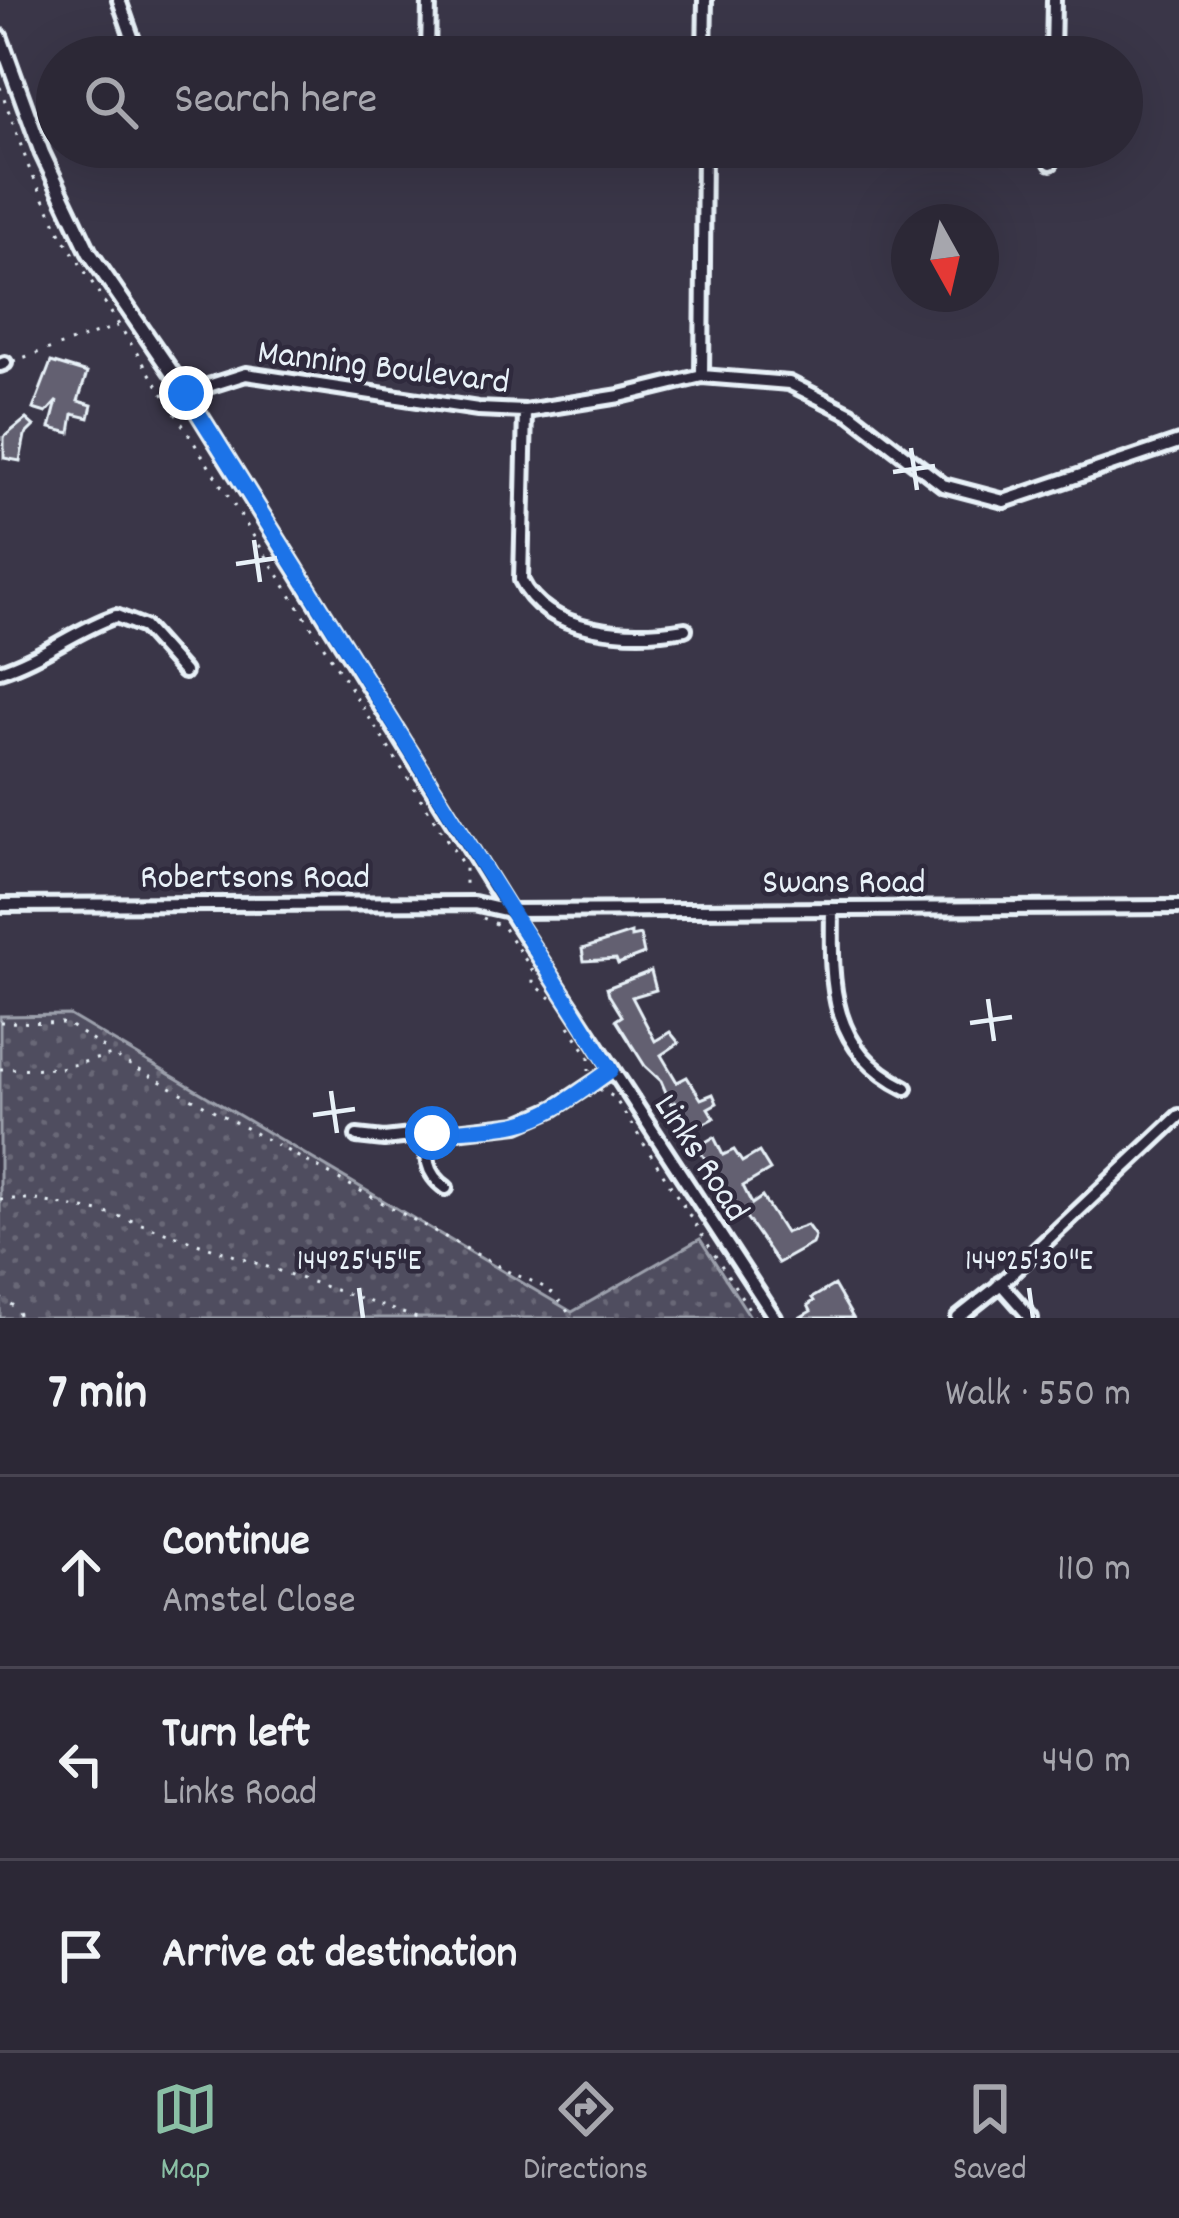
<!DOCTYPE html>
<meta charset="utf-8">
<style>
:root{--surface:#2c2836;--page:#383442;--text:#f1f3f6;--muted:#a6a6ad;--line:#484451;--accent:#8abfa5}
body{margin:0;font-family:Dekko,sans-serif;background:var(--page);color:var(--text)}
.compass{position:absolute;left:891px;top:204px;width:108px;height:108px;border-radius:50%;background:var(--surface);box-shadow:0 12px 48px #0002;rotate:172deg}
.stop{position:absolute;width:36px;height:36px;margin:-27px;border:9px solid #1a73e8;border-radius:50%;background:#fff}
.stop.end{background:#1a73e8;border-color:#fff;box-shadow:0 3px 12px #0008}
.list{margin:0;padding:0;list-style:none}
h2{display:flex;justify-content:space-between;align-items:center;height:156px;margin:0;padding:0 48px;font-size:51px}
h2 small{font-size:39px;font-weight:400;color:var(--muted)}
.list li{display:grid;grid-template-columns:78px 1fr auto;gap:36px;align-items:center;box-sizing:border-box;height:192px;padding:0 48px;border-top:3px solid var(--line)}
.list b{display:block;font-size:45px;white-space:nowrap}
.list p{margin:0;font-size:39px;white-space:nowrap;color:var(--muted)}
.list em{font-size:39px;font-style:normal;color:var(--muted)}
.icon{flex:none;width:66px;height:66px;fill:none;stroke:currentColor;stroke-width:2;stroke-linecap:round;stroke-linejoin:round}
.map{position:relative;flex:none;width:1179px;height:1318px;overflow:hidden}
.search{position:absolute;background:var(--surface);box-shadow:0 12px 48px #0002;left:36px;right:36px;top:36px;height:132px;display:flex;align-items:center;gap:30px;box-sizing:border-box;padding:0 42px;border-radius:66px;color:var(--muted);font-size:45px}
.sheet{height:732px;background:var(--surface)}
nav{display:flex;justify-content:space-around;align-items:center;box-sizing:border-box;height:168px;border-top:3px solid var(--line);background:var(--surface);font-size:33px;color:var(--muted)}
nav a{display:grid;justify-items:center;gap:6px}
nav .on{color:var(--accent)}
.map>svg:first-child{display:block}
.grass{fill:url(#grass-dots);stroke:#9ca0ac;stroke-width:3}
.building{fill:#636171;stroke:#e8f1f8;stroke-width:3}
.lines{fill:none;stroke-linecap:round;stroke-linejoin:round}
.minor-casing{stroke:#e8f1f8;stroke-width:20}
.tertiary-casing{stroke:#e8f1f8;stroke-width:21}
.path{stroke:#e8f1f8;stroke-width:3;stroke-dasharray:3 9;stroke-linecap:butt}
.minor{stroke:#2f2a3d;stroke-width:10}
.tertiary{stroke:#2f2a3d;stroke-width:12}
.route{stroke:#1a73e8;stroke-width:15}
.ticks{fill:none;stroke:#e8f1f8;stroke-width:4.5}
.labels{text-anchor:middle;stroke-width:9;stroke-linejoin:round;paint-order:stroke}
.street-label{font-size:36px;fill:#e8f1f8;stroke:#2f2a3d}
.ticks-label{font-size:30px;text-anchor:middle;fill:#e8f1f8;stroke:#2f2a3d;stroke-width:9;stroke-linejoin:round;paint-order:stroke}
</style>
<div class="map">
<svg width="1179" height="1318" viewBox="0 0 1179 1318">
<defs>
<pattern id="grass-dots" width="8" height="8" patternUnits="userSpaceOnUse" patternTransform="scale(3)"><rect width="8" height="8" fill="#504e5f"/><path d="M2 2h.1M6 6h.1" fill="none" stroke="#696877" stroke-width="1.8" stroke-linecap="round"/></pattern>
</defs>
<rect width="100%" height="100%" fill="#3a3648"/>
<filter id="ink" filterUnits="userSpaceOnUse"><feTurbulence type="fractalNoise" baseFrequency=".00833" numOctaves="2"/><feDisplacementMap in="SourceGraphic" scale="24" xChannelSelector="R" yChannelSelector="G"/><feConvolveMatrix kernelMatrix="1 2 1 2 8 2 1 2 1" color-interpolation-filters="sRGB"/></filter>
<g filter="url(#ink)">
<path class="grass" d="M69,1015L572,1312L700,1239L751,1318H0V1016Z"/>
<path class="building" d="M51,362L87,373L78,401L92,405L89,418L73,414L70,433L50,428L57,401L46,413L33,409Z
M26,419L34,426L25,435L20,461L4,458V437Z
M631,933V937L640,935L644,954L618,964L616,959L584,961L582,949Z
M651,971L656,990L632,997L655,1041L670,1032L679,1043L661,1055L677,1082L687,1077L701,1099L713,1094L717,1103L708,1108L714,1118L687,1132L675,1102L671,1104L661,1081L645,1066L616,1020L622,1016L609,995L607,988Z
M714,1137L723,1155L734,1150L742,1162L759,1152L770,1170L743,1186L752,1204L762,1197L785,1233L807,1225L815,1236L812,1244L778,1263L697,1147Z
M834,1285L853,1318H799L811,1311L808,1305L814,1301L812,1298Z"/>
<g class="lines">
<defs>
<path id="minor" d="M119,0L139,57
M428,57L429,0
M704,57L705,0
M1053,57L1054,0
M1051,163V147
M0,365L5,363
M702,376L704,147
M186,393L246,374L478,409L525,411L620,396L702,376L789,383L851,414L943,485L1004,501L1179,442
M525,411L521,580C547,635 632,638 685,629
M0,671C42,658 75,630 116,616L144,627L184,672
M0,905L474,903L509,911L1179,907
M832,909C831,985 829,1050 906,1088
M509,911L775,1318
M432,1133C424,1156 425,1173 446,1188
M357,1136L384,1139L518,1124L555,1108L611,1071
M1000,1283L1031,1318
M958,1318L996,1288L1179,1116"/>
<path id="tertiary" d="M0,37L42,153L89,252L186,393L509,911"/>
</defs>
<use href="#minor" class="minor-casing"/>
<use href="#tertiary" class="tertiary-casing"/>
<path class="path" d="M0,87L29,168L61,234L465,868V890
M13,361L118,326
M483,918L503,927L533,971V983L551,998
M0,1022L66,1023L109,1052
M569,1026L589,1057V1071
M0,1069L60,1068L112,1055L511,1273C545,1286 552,1288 572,1318
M599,1089L614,1097L755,1318
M0,1199H31L115,1215L417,1318
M0,1298L17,1308L20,1318"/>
<use href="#minor" class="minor"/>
<use href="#tertiary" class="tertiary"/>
</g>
</g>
<g class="lines" filter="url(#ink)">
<path class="route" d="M186,393L611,1070C582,1090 553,1115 519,1123C491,1130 461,1128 432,1133"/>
</g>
<path class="ticks" d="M911,448L917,490M893,472L935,466M254,540L260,582M236,564L277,558M988,999L994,1041M970,1023L1012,1017M331,1091L337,1133M313,1115L355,1109M359,1288L363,1318M1029,1288L1033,1318"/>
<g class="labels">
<g class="street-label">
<text transform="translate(384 364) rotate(7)" y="13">Manning Boulevard</text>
<text x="255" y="887">Robertsons Road</text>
<text x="844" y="892">Swans Road</text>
<text transform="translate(704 1156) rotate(57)" y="13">Links Road</text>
</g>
</g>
<g class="ticks-label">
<text x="359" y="1269">144°25'45"E</text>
<text x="1029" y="1269">144°25'30"E</text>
</g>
</svg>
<svg class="compass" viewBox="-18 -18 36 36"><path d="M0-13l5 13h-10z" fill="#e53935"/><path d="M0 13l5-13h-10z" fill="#a6a6ad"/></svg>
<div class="stop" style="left:432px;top:1133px"></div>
<div class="stop end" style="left:186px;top:393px"></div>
<div class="search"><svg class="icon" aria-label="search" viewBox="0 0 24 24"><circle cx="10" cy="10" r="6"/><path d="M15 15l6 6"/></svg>Search here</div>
</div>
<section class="sheet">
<h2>7 min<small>Walk · 550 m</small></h2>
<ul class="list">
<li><svg class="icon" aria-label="ahead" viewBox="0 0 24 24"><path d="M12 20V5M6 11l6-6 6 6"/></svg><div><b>Continue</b><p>Amstel Close</p></div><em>110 m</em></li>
<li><svg class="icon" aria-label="left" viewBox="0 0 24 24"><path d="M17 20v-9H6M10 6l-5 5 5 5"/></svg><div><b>Turn left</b><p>Links Road</p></div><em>440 m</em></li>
<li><svg class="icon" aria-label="arrive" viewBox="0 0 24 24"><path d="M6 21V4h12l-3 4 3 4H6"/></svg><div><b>Arrive at destination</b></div></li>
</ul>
</section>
<nav>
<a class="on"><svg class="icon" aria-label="map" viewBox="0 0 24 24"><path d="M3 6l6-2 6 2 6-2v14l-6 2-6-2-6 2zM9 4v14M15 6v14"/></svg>Map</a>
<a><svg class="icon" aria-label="directions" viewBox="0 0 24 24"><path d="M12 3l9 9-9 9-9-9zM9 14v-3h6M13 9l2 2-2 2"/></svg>Directions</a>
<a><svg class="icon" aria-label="saved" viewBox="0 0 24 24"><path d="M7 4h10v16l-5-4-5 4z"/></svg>Saved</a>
</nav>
